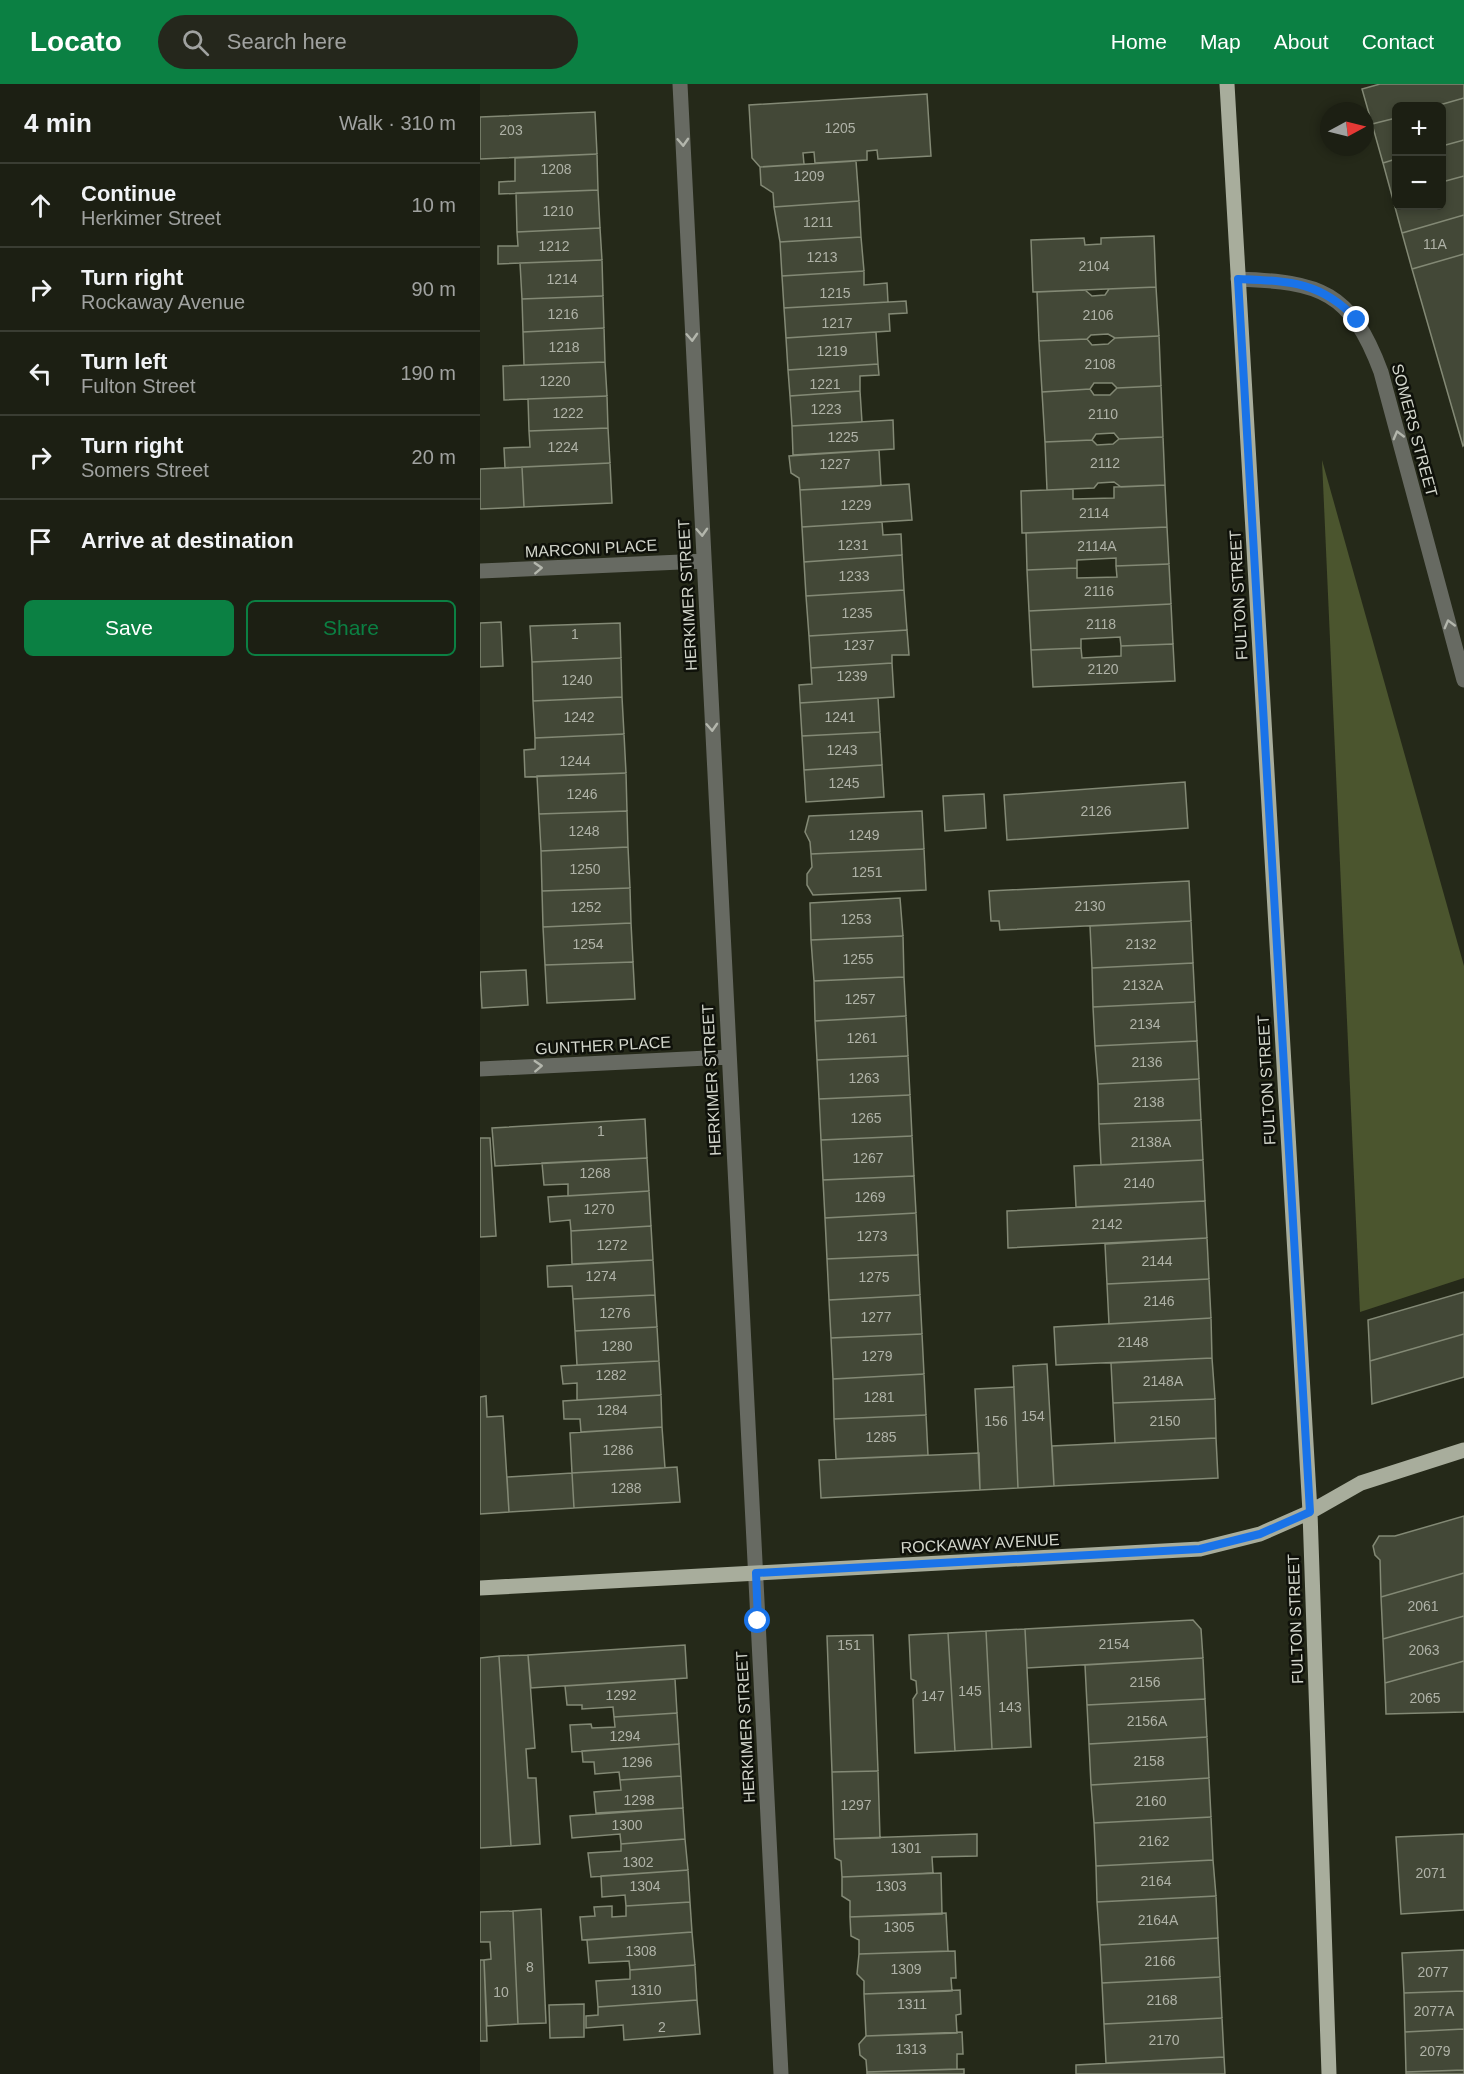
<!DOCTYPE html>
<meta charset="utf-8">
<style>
:root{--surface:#1c1f13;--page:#25271c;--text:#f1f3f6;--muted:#a0a2a0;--line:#3a3d33;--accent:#0b8043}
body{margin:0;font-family:Helvetica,sans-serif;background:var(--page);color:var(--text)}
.controls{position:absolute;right:18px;top:18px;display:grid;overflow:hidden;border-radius:9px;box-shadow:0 3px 9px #0003}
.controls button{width:54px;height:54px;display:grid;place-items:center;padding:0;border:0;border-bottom:2px solid var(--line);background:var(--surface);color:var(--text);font:30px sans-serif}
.compass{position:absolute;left:840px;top:18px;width:54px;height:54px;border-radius:50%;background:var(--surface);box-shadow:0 3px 9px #0003;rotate:83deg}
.stop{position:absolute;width:18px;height:18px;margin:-14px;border:4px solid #1a73e8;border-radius:50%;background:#fff}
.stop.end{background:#1a73e8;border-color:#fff;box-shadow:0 2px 6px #0008}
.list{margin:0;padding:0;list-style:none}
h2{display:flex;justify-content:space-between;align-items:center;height:78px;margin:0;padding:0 24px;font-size:26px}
h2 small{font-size:20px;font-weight:400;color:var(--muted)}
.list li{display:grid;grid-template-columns:39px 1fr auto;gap:18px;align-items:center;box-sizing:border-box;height:84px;padding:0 24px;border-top:2px solid var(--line)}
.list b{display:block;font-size:22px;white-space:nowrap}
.list p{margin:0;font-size:20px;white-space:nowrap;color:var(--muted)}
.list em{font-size:20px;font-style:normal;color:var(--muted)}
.actions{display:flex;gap:12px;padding:18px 24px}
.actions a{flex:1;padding:14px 0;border:2px solid var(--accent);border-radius:9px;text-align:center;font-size:21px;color:var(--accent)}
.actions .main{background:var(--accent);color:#fff}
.icon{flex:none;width:33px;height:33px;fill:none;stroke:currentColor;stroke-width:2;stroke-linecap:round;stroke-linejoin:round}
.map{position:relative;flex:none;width:984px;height:1990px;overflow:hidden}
header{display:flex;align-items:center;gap:36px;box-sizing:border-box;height:84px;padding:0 30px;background:var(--accent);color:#fff}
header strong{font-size:28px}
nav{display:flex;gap:33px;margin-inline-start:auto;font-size:21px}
.search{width:420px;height:54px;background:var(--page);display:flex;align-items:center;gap:15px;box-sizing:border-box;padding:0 21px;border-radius:33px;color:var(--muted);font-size:22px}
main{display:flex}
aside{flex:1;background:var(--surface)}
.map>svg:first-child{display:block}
.green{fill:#4b552e}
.building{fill:#434837;stroke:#838975;stroke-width:1.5}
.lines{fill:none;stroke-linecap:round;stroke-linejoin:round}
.minor{stroke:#676a62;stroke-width:15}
.major{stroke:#a8ad9c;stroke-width:15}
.oneway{stroke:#b3b6ac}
.route{stroke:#1a73e8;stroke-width:8}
.labels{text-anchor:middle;stroke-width:5;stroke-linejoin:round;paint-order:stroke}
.number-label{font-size:14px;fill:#afb2a7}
.street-label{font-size:16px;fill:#d3d6cc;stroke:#0f110a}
</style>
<header>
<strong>Locato</strong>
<div class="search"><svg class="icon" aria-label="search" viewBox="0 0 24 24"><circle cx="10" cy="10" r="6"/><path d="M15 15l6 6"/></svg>Search here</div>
<nav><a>Home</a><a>Map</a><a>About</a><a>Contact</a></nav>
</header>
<main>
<aside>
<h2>4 min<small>Walk · 310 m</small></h2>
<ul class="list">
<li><svg class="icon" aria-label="ahead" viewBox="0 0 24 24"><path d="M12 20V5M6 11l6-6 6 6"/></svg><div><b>Continue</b><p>Herkimer Street</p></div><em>10 m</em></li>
<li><svg class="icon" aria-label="right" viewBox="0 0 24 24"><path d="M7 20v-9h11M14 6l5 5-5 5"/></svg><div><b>Turn right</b><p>Rockaway Avenue</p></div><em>90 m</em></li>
<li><svg class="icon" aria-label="left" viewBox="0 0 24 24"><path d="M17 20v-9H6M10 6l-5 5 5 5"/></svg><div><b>Turn left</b><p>Fulton Street</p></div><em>190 m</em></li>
<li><svg class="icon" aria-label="right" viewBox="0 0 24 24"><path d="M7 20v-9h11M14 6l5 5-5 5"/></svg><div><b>Turn right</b><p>Somers Street</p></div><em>20 m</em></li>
<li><svg class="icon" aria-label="arrive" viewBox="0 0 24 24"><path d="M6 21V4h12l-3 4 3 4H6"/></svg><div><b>Arrive at destination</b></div></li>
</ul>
<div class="actions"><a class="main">Save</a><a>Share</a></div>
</aside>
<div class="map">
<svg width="984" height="1990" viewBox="0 0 984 1990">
<rect width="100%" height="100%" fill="#252919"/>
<path class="green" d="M842,376L984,882V1194L880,1228Z"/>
<path class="building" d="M900,0H984V14L956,22H916V34L892,40L882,5Z
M447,10L451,72L398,75L397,66L387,67V76L335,79L334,68L323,69L324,80L280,83L272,74L269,21Z
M984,14V56L962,62V22H956Z
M115,28L117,70L0,75V33Z
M916,34V75L903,79L892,40Z
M984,56V92L962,98V62Z
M117,70L118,106L19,110V98L35,97V74Z
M916,75V111L912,112L903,79Z
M376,77L379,117L294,123L293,109L281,101L280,83Z
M984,92V131L922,149L912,112L916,111V122H962V98Z
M118,106L120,144L37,148L36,109Z
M379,117L381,153L300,158L294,123Z
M984,131V170L932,185L922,149Z
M120,144L122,176L18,180V162H38L37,148Z
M674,152L676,203L553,208L551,156L604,154L605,161L621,160V154Z
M381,153L384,187L302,192L300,158Z
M984,170V361L983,362L932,185Z
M122,176L123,212L42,215L40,179Z
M384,187V201L407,199L408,218L304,224L302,192Z
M676,203L679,252L635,254L628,250L611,251L607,255L559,257L557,208L605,206L612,212L625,211L629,205Z
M123,212L124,244L43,248L42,215Z
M426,217L427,229L409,230L410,247L306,254L304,224Z
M124,244L125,278L44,281L43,248Z
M396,248L398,280L308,286L306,254Z
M679,252L681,302L637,304L632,299H614L610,305L562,308L559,257L607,255L612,261L628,260L635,254Z
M125,278L127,312L24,316L23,282Z
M398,280L399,291L380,292V307L310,312L308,286Z
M681,302L683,353L639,355L634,349L616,350L612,356L565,358L562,308L610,305L614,311H630L637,304Z
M380,307L382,338L312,342L310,312Z
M127,312L128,344L49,347L48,315Z
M413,336L414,365L313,371L312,342Z
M128,344L130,379L25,384L24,364L50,363L49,347Z
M683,353L685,401L641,403L634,398L618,399L614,404L567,406L565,358L612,356L617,361L633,360L639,355Z
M399,366L401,402L320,406L319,394L311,389L309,372Z
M130,379L132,419L44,423L42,383Z
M42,383L44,423L0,425V385Z
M429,400L432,436L322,443L320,406Z
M685,401L687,443L542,449L541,407L593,405V415L634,414V403Z
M402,438L403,451L421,450L422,471L324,478L322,443Z
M687,443L689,480L636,482V474L597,476V484L547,486L546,449Z
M422,471L424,506L326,512L324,478Z
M689,480L691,520L549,527L547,486L597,484V494L637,493L636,482Z
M424,506L427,546L329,552L326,512Z
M691,520L693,560L641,562L640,553L601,555V564L551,566L549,527Z
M21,538L23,582L0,583V539Z
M140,539L141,574L52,578L50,542Z
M427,546L429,571H412V579L331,584L329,552Z
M693,560L695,597L553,603L551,566L601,564L602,574L641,572V562Z
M141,574L142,613L53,617L52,578Z
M412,579L414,613L320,619L319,601L332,600L331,584Z
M142,613L144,650L55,654L53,617Z
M398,614L400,648L322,652L320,619Z
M400,648L402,681L324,686L322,652Z
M144,650L146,689L45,693L44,666L55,665V654Z
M402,681L404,713L326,718L324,686Z
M146,689L147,727L59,730L57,692Z
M705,698L708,744L527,756L524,711Z
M504,710L506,744L465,747L463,712Z
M147,727L148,763L61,767L59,730Z
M442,727L444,765L331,770L330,758L325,748L329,732Z
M148,763L150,804L62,807L61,767Z
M444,765L446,806L333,811L327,801V790L332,783L331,770Z
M709,797L711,837L520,846L519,837H511L509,807Z
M150,804L151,839L63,843L62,807Z
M420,814L423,852L331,856L330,819Z
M711,837L713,879L612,884L610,842Z
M151,839L153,878L65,881L63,843Z
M423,852L424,893L334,897L331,856Z
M153,878L155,915L67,919L65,881Z
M713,879L715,918L613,923L612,884Z
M46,886L48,921L2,924L0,888Z
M424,893L426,932L335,937L334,897Z
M715,918L717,957L615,962L613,923Z
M426,932L428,972L337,976L335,937Z
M717,957L719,995L618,1000L615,962Z
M428,972L430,1011L339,1015L337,976Z
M719,995L721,1036L619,1040L618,1000Z
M430,1011L432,1052L341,1056L339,1015Z
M165,1035L167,1074L15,1082L12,1044Z
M721,1036L723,1076L621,1081L619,1040Z
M432,1052L434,1092L343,1096L341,1056Z
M0,1054H10L16,1152L0,1153Z
M167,1074L169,1107L88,1112V1100L64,1101L62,1079Z
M723,1076L725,1117L596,1123L594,1082Z
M434,1092L436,1129L345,1134L343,1096Z
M169,1107L171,1142L91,1147L90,1136L70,1138L68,1113Z
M725,1117L727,1154L528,1164L527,1127Z
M436,1129L438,1171L347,1175L345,1134Z
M171,1142L173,1176L92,1180L91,1147Z
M727,1154L729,1195L627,1200L625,1160Z
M438,1171L440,1211L349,1216L347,1175Z
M173,1176L175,1211L93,1215L92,1202L68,1203L67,1182Z
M729,1195L731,1234L629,1240L627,1200Z
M984,1208V1250L890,1277L888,1236Z
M175,1211L177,1243L95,1247L93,1215Z
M440,1211L442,1250L351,1254L349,1216Z
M731,1234L732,1274L576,1281L574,1243Z
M177,1243L179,1277L97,1281L95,1247Z
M442,1250L444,1290L353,1295L351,1254Z
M984,1250V1293L892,1320L890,1277Z
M732,1274L735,1315L633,1319L631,1279Z
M179,1277L181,1311L97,1316V1299L83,1300L81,1282Z
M567,1280L574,1402L538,1404L533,1282Z
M444,1290L446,1331L354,1335L353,1295Z
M534,1303L538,1404L500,1406L495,1305Z
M181,1311L182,1343L101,1348L100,1335H84L83,1317Z
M6,1312L7,1333L23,1332L29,1428L0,1430V1313Z
M735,1315L736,1354L635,1359L633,1319Z
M446,1331L448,1371L356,1375L354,1335Z
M182,1343L185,1384L92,1389L90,1349Z
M736,1354L738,1394L574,1402L572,1362Z
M499,1369L500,1406L341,1414L339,1376Z
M197,1383L200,1418L94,1424L92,1389Z
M92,1389L94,1424L29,1428L27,1393Z
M984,1432V1489L901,1513L900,1476L895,1471L893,1462L899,1452H915Z
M984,1489V1532L903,1555L901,1513Z
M984,1532V1577L905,1599L903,1555Z
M713,1536L721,1545L723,1574L547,1584L545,1545Z
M545,1545L551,1663L512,1665L506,1547Z
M506,1547L512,1665L475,1667L468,1549Z
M468,1549L475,1667L435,1669L433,1615L437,1609L436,1597L431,1595L429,1551Z
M393,1551L398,1687L352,1688L347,1552Z
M205,1561L207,1594L51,1604L48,1571Z
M48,1571L55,1664L46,1665L48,1694H56L60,1760L31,1762L19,1572Z
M19,1572L31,1762L0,1764V1574Z
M723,1574L725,1615L607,1621L605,1581Z
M984,1577V1628L906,1630L905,1599Z
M195,1595L197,1629L134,1633L133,1623L102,1625V1621H87L85,1602Z
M725,1615L727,1653L609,1660L607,1621Z
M197,1629L199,1660L92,1668L90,1641L111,1640L112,1644L135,1643L134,1633Z
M727,1653L729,1694L611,1701L609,1660Z
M199,1660L201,1692L140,1696L139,1688L115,1690L114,1678H103L102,1667Z
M398,1687L400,1754L354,1755L352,1688Z
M201,1692L203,1724L116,1729L114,1708L141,1706L140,1696Z
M729,1694L731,1733L614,1739L611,1701Z
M203,1724L205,1755L141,1760L140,1750L92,1754L90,1732Z
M731,1733L733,1776L616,1782L614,1739Z
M497,1750V1772L452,1773L453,1789L362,1793L361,1777L355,1774L354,1755Z
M984,1750V1826L921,1830L916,1753Z
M205,1755L208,1786L111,1793L108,1769L141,1767V1760Z
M733,1776L736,1812L617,1818L616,1782Z
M208,1786L210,1818L146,1822L145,1811L122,1813L121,1792Z
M461,1789L462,1830L370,1833V1817L362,1812V1793Z
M736,1812L738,1854L620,1861L617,1818Z
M210,1818L212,1848L102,1856L100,1833L115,1832L114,1823L132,1822V1833L146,1832V1822Z
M61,1825L66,1939L38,1940L33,1827Z
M33,1827L38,1940L7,1942L4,1876L11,1875L10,1858H0V1828Z
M466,1829L468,1867L379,1870V1856L371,1852L370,1833Z
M212,1848L215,1881L150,1886L149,1877L109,1879L107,1856Z
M738,1854L740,1893L622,1899L620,1861Z
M984,1866V1907L924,1909L922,1869Z
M475,1867L476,1894H471L472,1907L384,1910V1897L377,1890L379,1870Z
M0,1876H4L7,1957H0Z
M215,1881L217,1916L118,1923L116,1897L150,1895V1886Z
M740,1893L742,1934L624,1940L622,1899Z
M480,1906L481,1930L476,1931L477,1949L386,1952L384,1910Z
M984,1907V1945L925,1948L924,1909Z
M217,1916L220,1950L144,1956L143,1941L106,1944V1932L118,1931V1923Z
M104,1920V1953L70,1954L69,1921Z
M742,1934L744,1973L626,1979L624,1940Z
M984,1945V1986L926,1988L925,1948Z
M482,1948L483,1970H477V1985L387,1988L386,1976L380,1971L379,1960L386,1952Z
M744,1973L745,1990H596V1981Z
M484,1985V1990H387V1988Z
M984,1986V1990H926V1988Z"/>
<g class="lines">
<path class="minor" d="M200,0L301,1990
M758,195C840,198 871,207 901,288L984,596
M0,487L223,477
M0,985L248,973"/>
<path class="major" d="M747,0L830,1428L849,1990
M0,1504L720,1465L780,1450L830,1428L881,1399L984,1366"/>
</g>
<defs><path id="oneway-chevron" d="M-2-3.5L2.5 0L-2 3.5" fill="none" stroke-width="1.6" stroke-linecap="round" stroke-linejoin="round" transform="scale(1.5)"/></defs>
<g class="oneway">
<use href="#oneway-chevron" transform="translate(203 58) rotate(87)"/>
<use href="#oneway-chevron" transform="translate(212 253) rotate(87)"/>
<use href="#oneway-chevron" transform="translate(918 351) rotate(-105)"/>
<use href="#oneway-chevron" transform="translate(222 448) rotate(87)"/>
<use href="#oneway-chevron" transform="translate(58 484) rotate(-3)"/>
<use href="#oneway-chevron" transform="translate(969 540) rotate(-105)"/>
<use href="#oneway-chevron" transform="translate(232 643) rotate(87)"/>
<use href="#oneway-chevron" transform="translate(58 982) rotate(-3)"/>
</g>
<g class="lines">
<path class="route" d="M278,1537L276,1489L720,1465L780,1450L830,1428L758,195C808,197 841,197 877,236"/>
</g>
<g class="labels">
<g class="number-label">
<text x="360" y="49">1205</text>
<text x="31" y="51">203</text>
<text x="76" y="90">1208</text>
<text x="329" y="97">1209</text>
<text x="78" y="132">1210</text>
<text x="338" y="143">1211</text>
<text x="955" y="165">11A</text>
<text x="74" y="167">1212</text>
<text x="342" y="178">1213</text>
<text x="614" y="187">2104</text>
<text x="82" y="200">1214</text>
<text x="355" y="214">1215</text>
<text x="83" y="235">1216</text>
<text x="618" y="236">2106</text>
<text x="357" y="244">1217</text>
<text x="84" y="268">1218</text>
<text x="352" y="272">1219</text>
<text x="620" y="285">2108</text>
<text x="75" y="302">1220</text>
<text x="345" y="305">1221</text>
<text x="346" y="330">1223</text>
<text x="88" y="334">1222</text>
<text x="623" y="335">2110</text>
<text x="363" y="358">1225</text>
<text x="83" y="368">1224</text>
<text x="625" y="384">2112</text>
<text x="355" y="385">1227</text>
<text x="376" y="426">1229</text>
<text x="614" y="434">2114</text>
<text x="373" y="466">1231</text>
<text x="617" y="467">2114A</text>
<text x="374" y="497">1233</text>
<text x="619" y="512">2116</text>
<text x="377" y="534">1235</text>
<text x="621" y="545">2118</text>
<text x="95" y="555">1</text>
<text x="379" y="566">1237</text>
<text x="623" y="590">2120</text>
<text x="372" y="597">1239</text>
<text x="97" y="601">1240</text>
<text x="99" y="638">1242</text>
<text x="360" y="638">1241</text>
<text x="362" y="671">1243</text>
<text x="95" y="682">1244</text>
<text x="364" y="704">1245</text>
<text x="102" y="715">1246</text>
<text x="616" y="732">2126</text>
<text x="104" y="752">1248</text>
<text x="384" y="756">1249</text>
<text x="105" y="790">1250</text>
<text x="387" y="793">1251</text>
<text x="610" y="827">2130</text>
<text x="106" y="828">1252</text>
<text x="376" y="840">1253</text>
<text x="108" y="865">1254</text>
<text x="661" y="865">2132</text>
<text x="378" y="880">1255</text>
<text x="663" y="906">2132A</text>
<text x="380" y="920">1257</text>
<text x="665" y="945">2134</text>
<text x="382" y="959">1261</text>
<text x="667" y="983">2136</text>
<text x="384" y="999">1263</text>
<text x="669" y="1023">2138</text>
<text x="386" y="1039">1265</text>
<text x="121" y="1052">1</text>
<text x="671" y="1063">2138A</text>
<text x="388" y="1079">1267</text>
<text x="115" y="1094">1268</text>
<text x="659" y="1104">2140</text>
<text x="390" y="1118">1269</text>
<text x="119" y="1130">1270</text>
<text x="627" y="1145">2142</text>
<text x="392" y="1157">1273</text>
<text x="132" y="1166">1272</text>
<text x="677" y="1182">2144</text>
<text x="121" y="1197">1274</text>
<text x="394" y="1198">1275</text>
<text x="679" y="1222">2146</text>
<text x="135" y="1234">1276</text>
<text x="396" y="1238">1277</text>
<text x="653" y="1263">2148</text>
<text x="137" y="1267">1280</text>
<text x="397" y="1277">1279</text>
<text x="131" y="1296">1282</text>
<text x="683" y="1302">2148A</text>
<text x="399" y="1318">1281</text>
<text x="132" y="1331">1284</text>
<text x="553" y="1337">154</text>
<text x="516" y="1342">156</text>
<text x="685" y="1342">2150</text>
<text x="401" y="1358">1285</text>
<text x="138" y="1371">1286</text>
<text x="146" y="1409">1288</text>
<text x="943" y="1527">2061</text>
<text x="634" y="1565">2154</text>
<text x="369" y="1566">151</text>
<text x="944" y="1571">2063</text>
<text x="665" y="1603">2156</text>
<text x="490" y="1612">145</text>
<text x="141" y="1616">1292</text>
<text x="453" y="1617">147</text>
<text x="945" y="1619">2065</text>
<text x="530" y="1628">143</text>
<text x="667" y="1642">2156A</text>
<text x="145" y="1657">1294</text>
<text x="669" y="1682">2158</text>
<text x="157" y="1683">1296</text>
<text x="159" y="1721">1298</text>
<text x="671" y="1722">2160</text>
<text x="376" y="1726">1297</text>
<text x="147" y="1746">1300</text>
<text x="674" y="1762">2162</text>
<text x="426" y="1769">1301</text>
<text x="158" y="1783">1302</text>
<text x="951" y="1794">2071</text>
<text x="676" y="1802">2164</text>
<text x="165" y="1807">1304</text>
<text x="411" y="1807">1303</text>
<text x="678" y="1841">2164A</text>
<text x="419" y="1848">1305</text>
<text x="161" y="1872">1308</text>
<text x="680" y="1882">2166</text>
<text x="50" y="1888">8</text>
<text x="426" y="1890">1309</text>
<text x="953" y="1893">2077</text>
<text x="166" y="1911">1310</text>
<text x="21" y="1913">10</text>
<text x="682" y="1921">2168</text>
<text x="432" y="1925">1311</text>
<text x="954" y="1932">2077A</text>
<text x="182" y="1948">2</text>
<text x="684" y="1961">2170</text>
<text x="431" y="1970">1313</text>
<text x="955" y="1972">2079</text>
</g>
<g class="street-label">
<text transform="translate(935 346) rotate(75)" y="6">SOMERS STREET</text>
<text transform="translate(111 464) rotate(-3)" y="6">MARCONI PLACE</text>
<text transform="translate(207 511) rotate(-93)" y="6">HERKIMER STREET</text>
<text transform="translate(758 511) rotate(-93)" y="6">FULTON STREET</text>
<text transform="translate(123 961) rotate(-3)" y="6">GUNTHER PLACE</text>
<text transform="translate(231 996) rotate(-93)" y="6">HERKIMER STREET</text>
<text transform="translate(786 996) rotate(-93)" y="6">FULTON STREET</text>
<text transform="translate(500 1459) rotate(-3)" y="6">ROCKAWAY AVENUE</text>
<text transform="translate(815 1535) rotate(-92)" y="6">FULTON STREET</text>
<text transform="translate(265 1643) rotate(-93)" y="6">HERKIMER STREET</text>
</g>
</g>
</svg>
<div class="controls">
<button>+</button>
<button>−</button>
</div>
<svg class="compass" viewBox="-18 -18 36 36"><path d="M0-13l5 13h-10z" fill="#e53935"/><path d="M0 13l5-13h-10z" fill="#a0a2a0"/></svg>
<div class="stop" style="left:278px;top:1537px"></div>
<div class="stop end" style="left:877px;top:236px"></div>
</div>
</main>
